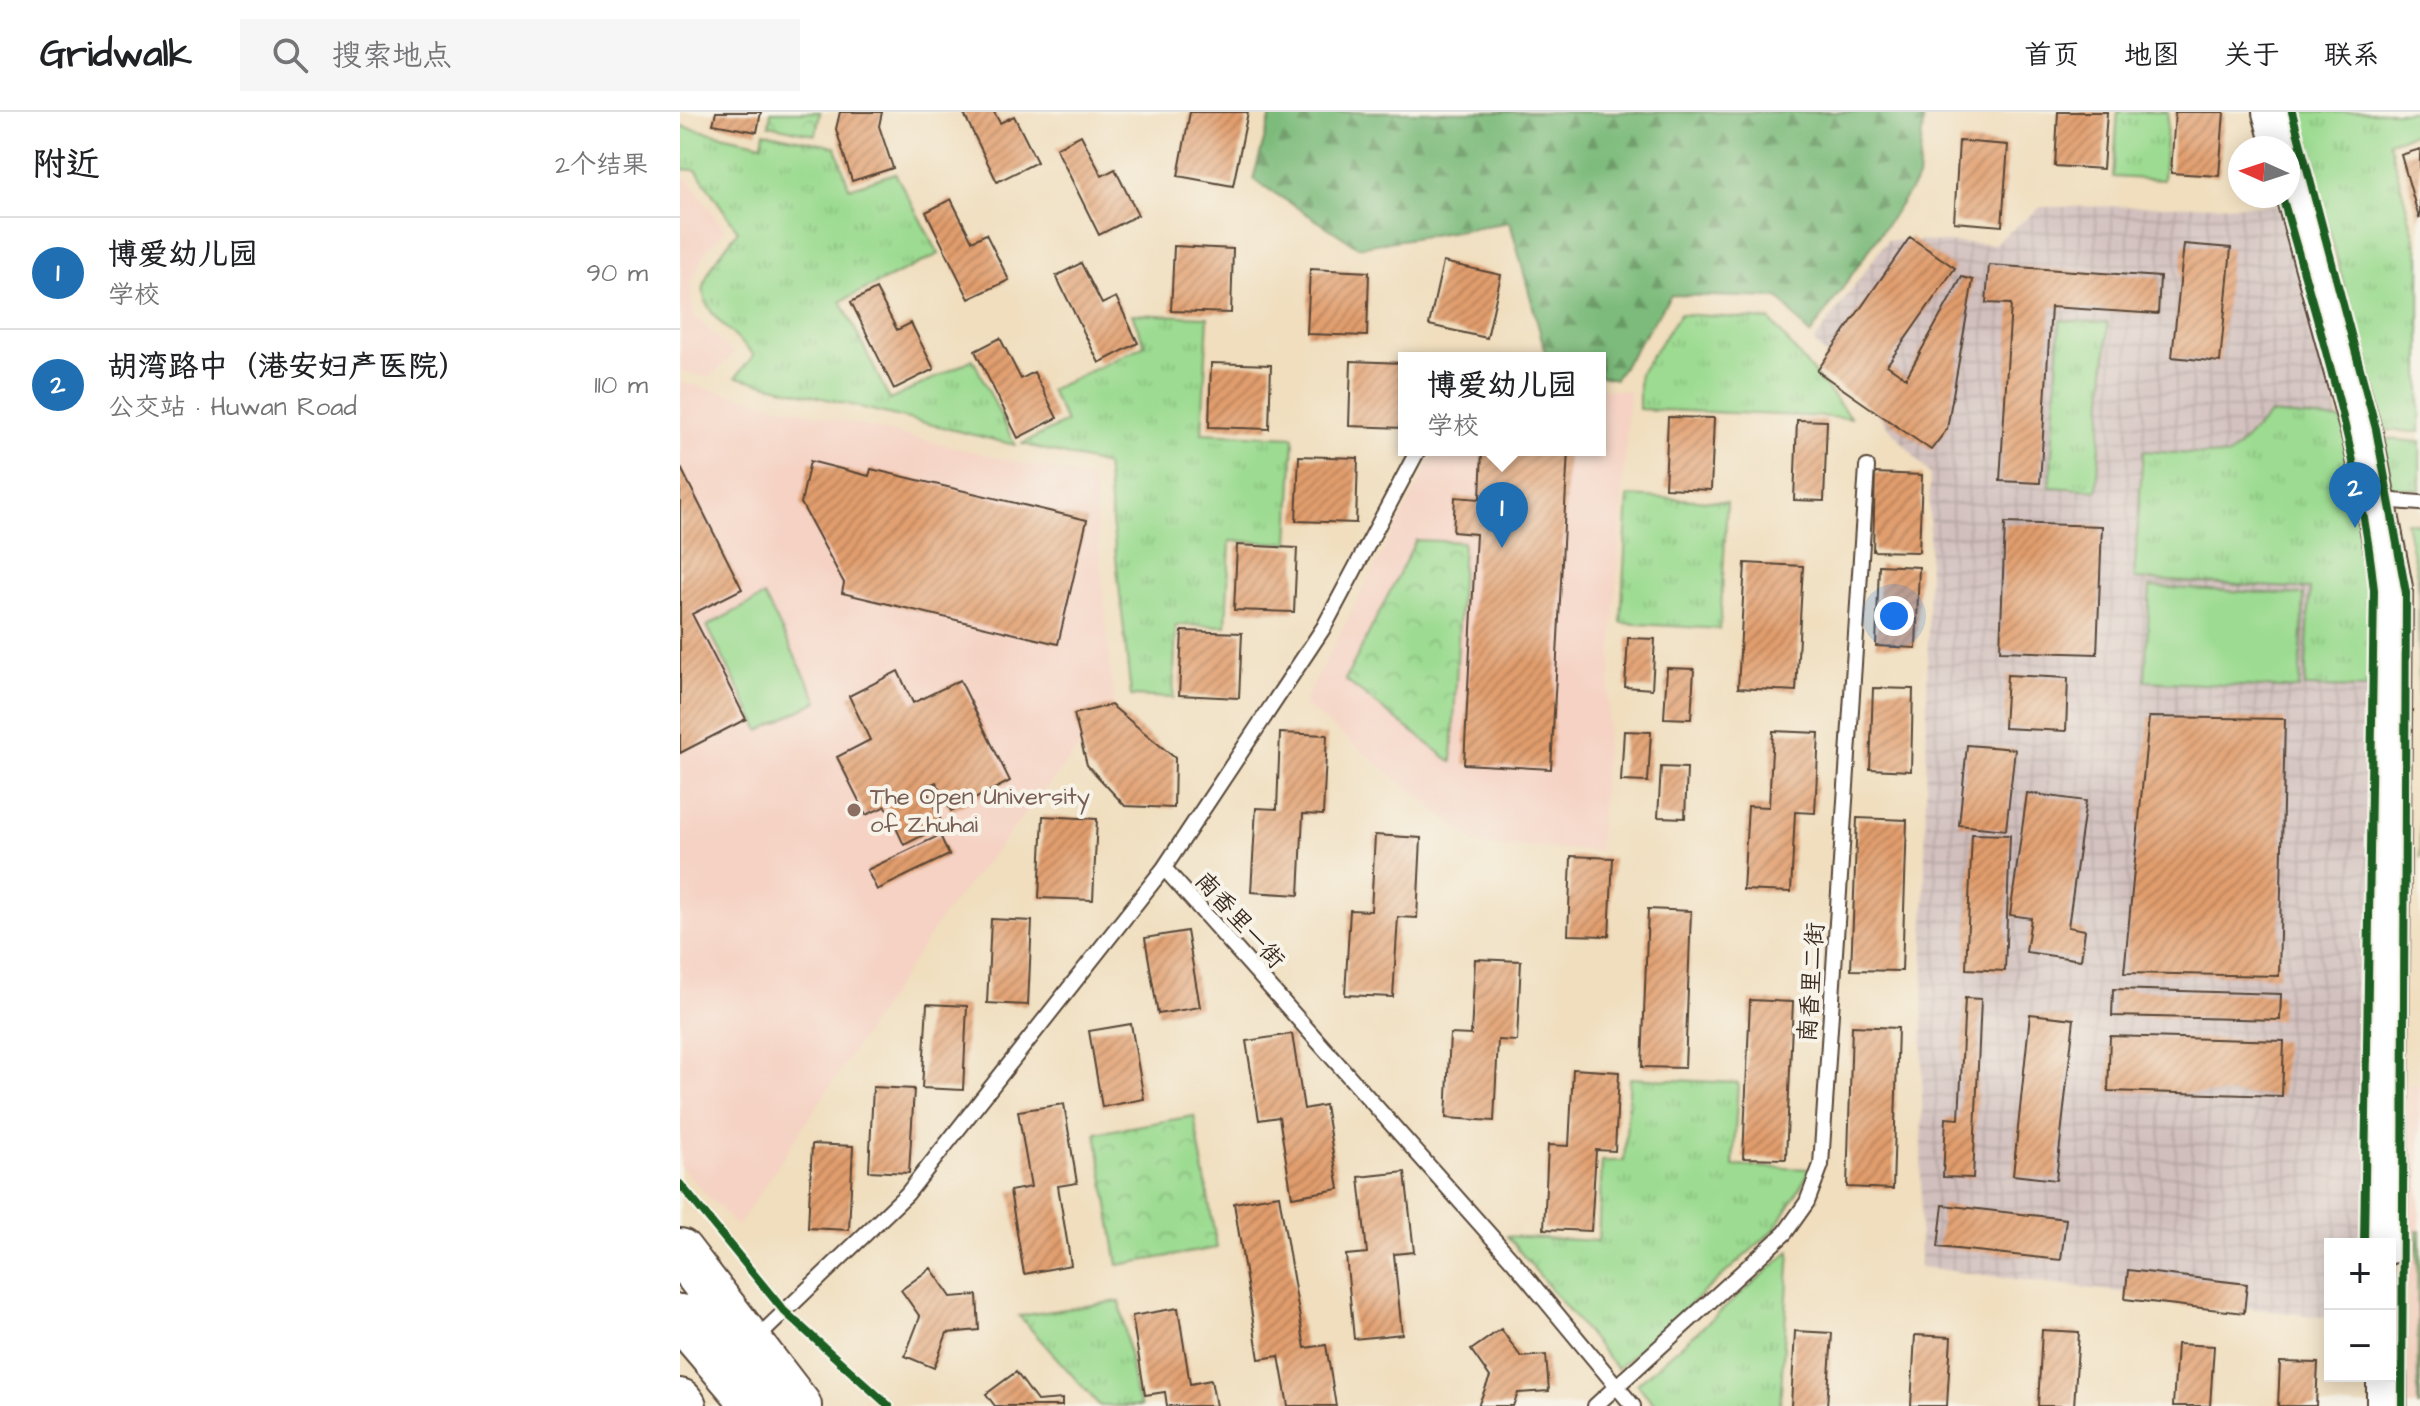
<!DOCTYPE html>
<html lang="zh">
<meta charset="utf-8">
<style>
:root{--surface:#fff;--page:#f6f6f6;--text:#202124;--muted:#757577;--line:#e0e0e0;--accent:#1f6fb2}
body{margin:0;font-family:"Architects Daughter","LXGW WenKai TC",sans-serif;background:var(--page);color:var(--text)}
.controls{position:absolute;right:24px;bottom:24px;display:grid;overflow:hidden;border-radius:0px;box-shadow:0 4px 20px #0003}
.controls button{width:72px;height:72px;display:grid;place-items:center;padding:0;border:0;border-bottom:2px solid var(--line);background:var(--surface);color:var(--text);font:40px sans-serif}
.compass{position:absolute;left:1548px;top:24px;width:72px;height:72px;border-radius:50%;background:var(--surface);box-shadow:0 4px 20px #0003;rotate:273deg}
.you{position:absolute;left:1214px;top:504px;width:28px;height:28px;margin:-20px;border:6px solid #fff;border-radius:50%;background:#1a73e8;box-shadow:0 0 0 12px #1a73e833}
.badge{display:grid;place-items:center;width:52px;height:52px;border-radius:50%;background:var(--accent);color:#fff;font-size:26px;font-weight:700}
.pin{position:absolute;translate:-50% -66px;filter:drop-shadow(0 2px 4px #0008)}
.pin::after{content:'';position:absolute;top:42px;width:28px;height:24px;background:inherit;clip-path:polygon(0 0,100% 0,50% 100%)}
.popup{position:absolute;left:718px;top:240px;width:208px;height:104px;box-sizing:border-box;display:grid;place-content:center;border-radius:0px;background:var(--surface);filter:drop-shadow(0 2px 6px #0005);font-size:26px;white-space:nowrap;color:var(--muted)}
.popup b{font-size:30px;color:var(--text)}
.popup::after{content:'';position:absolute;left:50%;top:100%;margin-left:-16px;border:16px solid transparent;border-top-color:var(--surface)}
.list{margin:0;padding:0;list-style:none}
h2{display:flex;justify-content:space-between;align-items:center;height:104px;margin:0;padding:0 32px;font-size:34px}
h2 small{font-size:26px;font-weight:400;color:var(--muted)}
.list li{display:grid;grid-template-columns:52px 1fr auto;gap:24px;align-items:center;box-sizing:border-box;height:112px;padding:0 32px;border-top:2px solid var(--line)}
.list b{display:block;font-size:30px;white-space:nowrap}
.list p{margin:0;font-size:26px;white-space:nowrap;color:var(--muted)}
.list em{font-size:26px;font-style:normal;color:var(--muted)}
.icon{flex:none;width:44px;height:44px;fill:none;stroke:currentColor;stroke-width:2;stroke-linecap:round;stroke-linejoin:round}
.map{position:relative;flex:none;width:1740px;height:1294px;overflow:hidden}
header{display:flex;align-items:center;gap:48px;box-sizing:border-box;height:112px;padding:0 40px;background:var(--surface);border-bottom:2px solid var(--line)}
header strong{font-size:38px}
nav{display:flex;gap:44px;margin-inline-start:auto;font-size:28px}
.search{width:560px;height:72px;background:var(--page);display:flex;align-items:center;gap:20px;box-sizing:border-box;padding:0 28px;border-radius:0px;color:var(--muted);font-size:30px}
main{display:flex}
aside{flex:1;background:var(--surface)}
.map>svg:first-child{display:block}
.built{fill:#f5d2c3}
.industrial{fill:url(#industrial-grid)}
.grass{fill:url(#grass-tufts);stroke:#6c8258;stroke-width:2}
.forest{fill:url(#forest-firs);stroke:#5c724c;stroke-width:2}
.park{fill:url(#park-crowns);stroke:#6c8258;stroke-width:2}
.pitch{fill:#9cdb91;stroke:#6c8258;stroke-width:2}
.building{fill:url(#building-hatch)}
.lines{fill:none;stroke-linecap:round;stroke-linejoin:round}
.lane-casing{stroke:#564536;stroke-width:18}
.secondary-casing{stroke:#564536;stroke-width:44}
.primary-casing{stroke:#564536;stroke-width:48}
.lane{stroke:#fff;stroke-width:14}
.secondary{stroke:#fff;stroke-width:40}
.primary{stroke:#fff;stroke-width:44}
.cycleway-casing{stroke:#f7f3e8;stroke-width:13}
.cycleway{stroke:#1b5e20;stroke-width:8}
.education-dot{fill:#8d6e63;stroke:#f7f3e8;stroke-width:3}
.labels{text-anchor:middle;stroke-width:8;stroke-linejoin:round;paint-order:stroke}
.education-label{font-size:24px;fill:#785e54;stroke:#f7f3e8;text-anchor:start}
.street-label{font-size:24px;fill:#3b2a1e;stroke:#f7f3e8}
</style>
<header>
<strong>Gridwalk</strong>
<div class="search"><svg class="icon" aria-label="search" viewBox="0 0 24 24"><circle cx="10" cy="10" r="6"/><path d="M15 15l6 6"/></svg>搜索地点</div>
<nav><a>首页</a><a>地图</a><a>关于</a><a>联系</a></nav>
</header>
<main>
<aside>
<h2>附近<small>2个结果</small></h2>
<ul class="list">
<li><span class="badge">1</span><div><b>博爱幼儿园</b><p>学校</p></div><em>90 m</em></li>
<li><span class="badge">2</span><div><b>胡湾路中（港安妇产医院）</b><p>公交站 · Huwan Road</p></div><em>110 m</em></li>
</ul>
</aside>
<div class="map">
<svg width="1740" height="1294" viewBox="0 0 1740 1294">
<defs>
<pattern id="industrial-grid" width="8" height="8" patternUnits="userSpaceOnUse" patternTransform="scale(2)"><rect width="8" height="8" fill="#d1bfbd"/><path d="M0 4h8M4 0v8" fill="none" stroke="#b4a4a2"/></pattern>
<pattern id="grass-tufts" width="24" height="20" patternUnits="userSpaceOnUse" patternTransform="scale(2)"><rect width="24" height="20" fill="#9cdb91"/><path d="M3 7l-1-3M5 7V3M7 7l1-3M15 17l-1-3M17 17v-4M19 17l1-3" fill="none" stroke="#87bc7d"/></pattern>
<pattern id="forest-firs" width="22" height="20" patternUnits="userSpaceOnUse" patternTransform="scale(2)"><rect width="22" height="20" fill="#7dbb7b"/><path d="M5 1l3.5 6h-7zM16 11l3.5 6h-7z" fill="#689864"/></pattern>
<pattern id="park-crowns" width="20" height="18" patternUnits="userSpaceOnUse" patternTransform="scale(2)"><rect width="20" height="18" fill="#9cdb91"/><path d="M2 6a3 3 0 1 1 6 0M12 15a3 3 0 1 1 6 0" fill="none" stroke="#87bc7d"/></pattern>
<pattern id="building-hatch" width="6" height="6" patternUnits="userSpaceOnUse" patternTransform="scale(2)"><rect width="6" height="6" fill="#e19d6d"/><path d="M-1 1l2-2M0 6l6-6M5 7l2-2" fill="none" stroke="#b88059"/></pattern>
</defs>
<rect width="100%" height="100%" fill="#f7f3e8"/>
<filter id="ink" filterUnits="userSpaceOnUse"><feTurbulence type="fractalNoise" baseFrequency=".0125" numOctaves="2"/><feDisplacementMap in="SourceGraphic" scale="16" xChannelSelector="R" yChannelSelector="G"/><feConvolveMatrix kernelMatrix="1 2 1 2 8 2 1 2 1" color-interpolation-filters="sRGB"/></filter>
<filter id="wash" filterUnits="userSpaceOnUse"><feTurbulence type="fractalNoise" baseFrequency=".006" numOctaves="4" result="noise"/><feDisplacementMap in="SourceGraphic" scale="32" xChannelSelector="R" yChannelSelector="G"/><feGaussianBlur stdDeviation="1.8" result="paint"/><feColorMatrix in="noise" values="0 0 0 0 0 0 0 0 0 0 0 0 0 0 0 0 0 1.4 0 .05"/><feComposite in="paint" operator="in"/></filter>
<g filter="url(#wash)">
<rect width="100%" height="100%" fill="#f0debe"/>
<path class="built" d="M0,67H8L45,118L26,139L11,172L13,202L54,242L30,266L0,259Z
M0,270L413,368L434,593L263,803L57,1115L0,1054Z
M920,277L949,279L919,739L799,733L623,592L756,338H920Z
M1727,972L1740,973V1294H1730Z"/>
<path class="industrial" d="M1610,93L1698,479L1691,1132H1650V1206L1240,1155L1250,362L1134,230L1207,128L1314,132L1361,95Z"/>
<path class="grass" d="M1438,0H1488L1483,68L1433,65Z
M1618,0H1740V20L1709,30L1740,145V320L1702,318Z
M0,14L82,32L84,20L156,35L169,76L215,61L259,142L161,189L210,288L293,247L335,333L56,265L74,243C18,188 3,187 58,119L16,58L0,57Z
M452,202L528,205L522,321L614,325L609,431L550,429L546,514L496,513L493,586L451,584L426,353L342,332L386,310L370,278L465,233Z
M1000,202L1090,208L1171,306L959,297V262Z
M1380,208L1428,211L1417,378L1370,375Z
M1590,302L1674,309L1704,576L1625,575L1630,477L1454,467L1463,339L1549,344Z
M1693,326L1740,330V378L1704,375Z
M948,384L1047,390L1040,517L941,511Z
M1726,410L1740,412V746L1738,468Z
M950,966L1058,971L1053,1054L1131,1057L1095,1117L937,1257L827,1124L918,1129L922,1049H944Z
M1737,1119H1740V1294H1738Z
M1110,1139L1100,1294H976L957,1272Z
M440,1189L456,1283L461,1294H420L339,1204Z"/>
<path class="forest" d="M592,0H1244L1238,67L1130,223L1099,186L991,183L935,267L920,264V246H867L830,110L678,135L573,67Z"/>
<path class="park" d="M91,0H140L136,23L89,13Z
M736,428L783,430L772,650L665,568Z
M514,1004L537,1136L438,1153L416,1021Z"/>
<path class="pitch" d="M1470,475L1624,483L1619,577L1465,569Z
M84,484L138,589L80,619L27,514Z"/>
<g id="blocks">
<path class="building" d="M36,0H81L77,20L33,12Z
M160,0H202L199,14L213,56L172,69L156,17Z
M283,0H314L320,11L334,4L357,50L317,70Z
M510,0H568L553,74L498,64Z
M1378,0H1427L1423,57L1375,54Z
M1495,0H1544L1539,64L1491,61Z
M401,23L422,64L435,57L458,103L419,123L376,36Z
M1279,29L1328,33L1322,114L1274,110Z
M1740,37V105L1739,106L1721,43Z
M271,87L292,129L306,122L329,168L289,187L246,100Z
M1230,125L1275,156L1207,253L1226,266L1282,165L1293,168L1267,317L1251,338L1137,259Z
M1504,132L1551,136L1540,250L1492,245Z
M494,134L553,137L551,201L491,199Z
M763,150L821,163L807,226L749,213Z
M401,151L422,192L436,185L458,231L419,251L376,164Z
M1309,153L1480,165L1478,202L1371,195L1360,371L1320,369L1331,192L1306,191Z
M630,157L689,160L687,224L627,222Z
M196,177L217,218L231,211L254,257L214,277L171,190Z
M320,226L341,267L354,260L377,306L338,326L295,239Z
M671,249L724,251V316L669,314Z
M531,251L591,253L589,317L529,315Z
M988,305L1034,306L1031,378L985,376Z
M1117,308L1147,309L1144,389L1114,388Z
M802,338H888L871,657L784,652L796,422L773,420L775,385L800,387Z
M619,344L678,346L676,411L616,409Z
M130,349L189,364L191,357L407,408L378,532L162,481L164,471L121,391Z
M0,354L62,477L12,502L66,607L0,641Z
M1195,361L1242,363L1239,440L1193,439Z
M1325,411L1422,414L1417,542L1320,539Z
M557,433L617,436L614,500L554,498Z
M1065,451L1123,454L1116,579L1058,576Z
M1199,453L1239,455L1236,536L1196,534Z
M502,519L562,521L559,586L499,583Z
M948,526L975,527L972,577L945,575Z
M987,556L1014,557L1011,607L984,606Z
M218,559L233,591L280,568L330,669L271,699L256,670L245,675L263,713L224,733L206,694L186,703L157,645L190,628L169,584Z
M1327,563L1388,566L1386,619L1324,616Z
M1193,576L1233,577L1231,659L1190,657Z
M431,593L495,646L494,696L445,694L407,653L394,602Z
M1469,605L1605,607L1599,864L1444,861Z
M944,619L971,620L968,670L941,669Z
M1093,619L1139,621L1135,701L1115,700L1111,780L1063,778L1068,694L1089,695Z
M600,621L647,623L643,703L623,702L619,783L571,780L576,696L597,697Z
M1287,633L1335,637L1326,718L1279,713Z
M981,655L1007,656L1005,706L978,705Z
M1347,681L1406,689L1388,815L1405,818L1401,848L1346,840L1351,806L1330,803Z
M363,704L417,707L413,788L359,786Z
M1177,706L1227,708L1222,859L1171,858Z
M1292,722L1330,723L1325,859L1286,857Z
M260,723L269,743L197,778L187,758Z
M695,723L741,726L737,806L718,805L713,885L665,883L670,798L691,799Z
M891,744L933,746L929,824L888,823Z
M968,797L1011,799L1005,956L962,955Z
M311,807L352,809L348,893L307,891Z
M507,819L520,895L478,902L465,826Z
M795,847L841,849L837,929L818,928L814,1009L766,1006L770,922L791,923Z
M1433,877L1601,882L1600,908L1432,904Z
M1285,886L1301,887L1293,1066L1263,1065L1266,1006L1279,1007Z
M1070,888L1113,890L1106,1047L1063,1046Z
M247,892L287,894L283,978L242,976Z
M1350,902L1394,907L1376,1068L1333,1063Z
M451,912L464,987L422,995L409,919Z
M1172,914L1218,916L1213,1077L1167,1075Z
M612,922L624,997L645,993L659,1077L612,1085L599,1005L579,1008L566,929Z
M1430,924L1604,929L1602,984L1428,979Z
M893,957L939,960L935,1039L916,1038L911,1119L864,1117L868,1033L889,1034Z
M193,975L234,977L229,1061L189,1059Z
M384,992L397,1071L378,1074L391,1153L344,1162L330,1079L351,1075L338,999Z
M132,1032L173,1034L169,1118L128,1116Z
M725,1060L734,1140L714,1142L722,1222L674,1227L666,1143L687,1141L679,1065Z
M599,1083L625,1236L646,1233L656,1294H608L599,1244L579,1247L554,1091Z
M1263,1093L1386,1107L1381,1148L1258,1135Z
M251,1156L271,1185L297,1183L299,1218L267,1221L254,1256L225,1244L240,1205L221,1178Z
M1448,1158L1567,1172L1564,1201L1445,1187Z
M498,1196L510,1272L531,1268L536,1294H487L485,1280L465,1283L452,1204Z
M821,1217L841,1245L866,1243L869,1279L838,1281L833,1294H798L810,1265L791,1238Z
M1362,1218L1399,1220L1394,1294H1358Z
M1115,1219L1152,1221L1147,1294H1111Z
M1235,1223L1271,1225L1267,1294H1231Z
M1497,1232L1534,1234L1530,1294H1493Z
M1600,1250L1638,1251L1636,1294H1598Z
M336,1260L357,1289L382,1287V1294H315L306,1282Z"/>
</g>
</g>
<g filter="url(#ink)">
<use href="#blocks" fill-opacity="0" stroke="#564536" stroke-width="2"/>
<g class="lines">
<defs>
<path id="lane" d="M1700,388L1740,391
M484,756L644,515L738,338
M74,1229L227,1082L484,756L833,1149L953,1294
M915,1294L1105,1121L1127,1090L1141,1053L1187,355"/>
<path id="secondary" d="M1593,0L1603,36
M1608,54L1683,326L1712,476L1707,1132
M1707,1264V1294"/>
<path id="primary" d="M0,1139L119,1294
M0,1205L76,1294
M0,1289L4,1294"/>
</defs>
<use href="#lane" class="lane-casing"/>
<use href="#secondary" class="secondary-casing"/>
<use href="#primary" class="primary-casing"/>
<use href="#lane" class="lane"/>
<use href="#secondary" class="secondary"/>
<use href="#primary" class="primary"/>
<defs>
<path id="cycleway" d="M1612,0L1696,317L1726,481L1722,1294
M1602,84C1639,214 1680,344 1694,478L1684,1132
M0,1072L104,1199L209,1294"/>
</defs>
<use href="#cycleway" class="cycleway-casing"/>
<use href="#cycleway" class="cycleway"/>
</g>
</g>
<circle class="education-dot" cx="174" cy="698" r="8"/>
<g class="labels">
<g class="education-label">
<text x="190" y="692">The Open University<tspan x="190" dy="28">of Zhuhai</tspan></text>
</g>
<g class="street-label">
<text transform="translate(560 808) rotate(48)" y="8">南香里一街</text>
<text transform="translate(1131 870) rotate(-86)" y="8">南香里二街</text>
</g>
</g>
</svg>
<div class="controls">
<button>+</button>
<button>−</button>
</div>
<svg class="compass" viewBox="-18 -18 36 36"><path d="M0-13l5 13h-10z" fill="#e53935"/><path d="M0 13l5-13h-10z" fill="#757577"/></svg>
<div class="you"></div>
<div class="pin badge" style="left:822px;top:436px">1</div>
<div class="popup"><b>博爱幼儿园</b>学校</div>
<div class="pin badge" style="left:1675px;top:416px">2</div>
</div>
</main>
